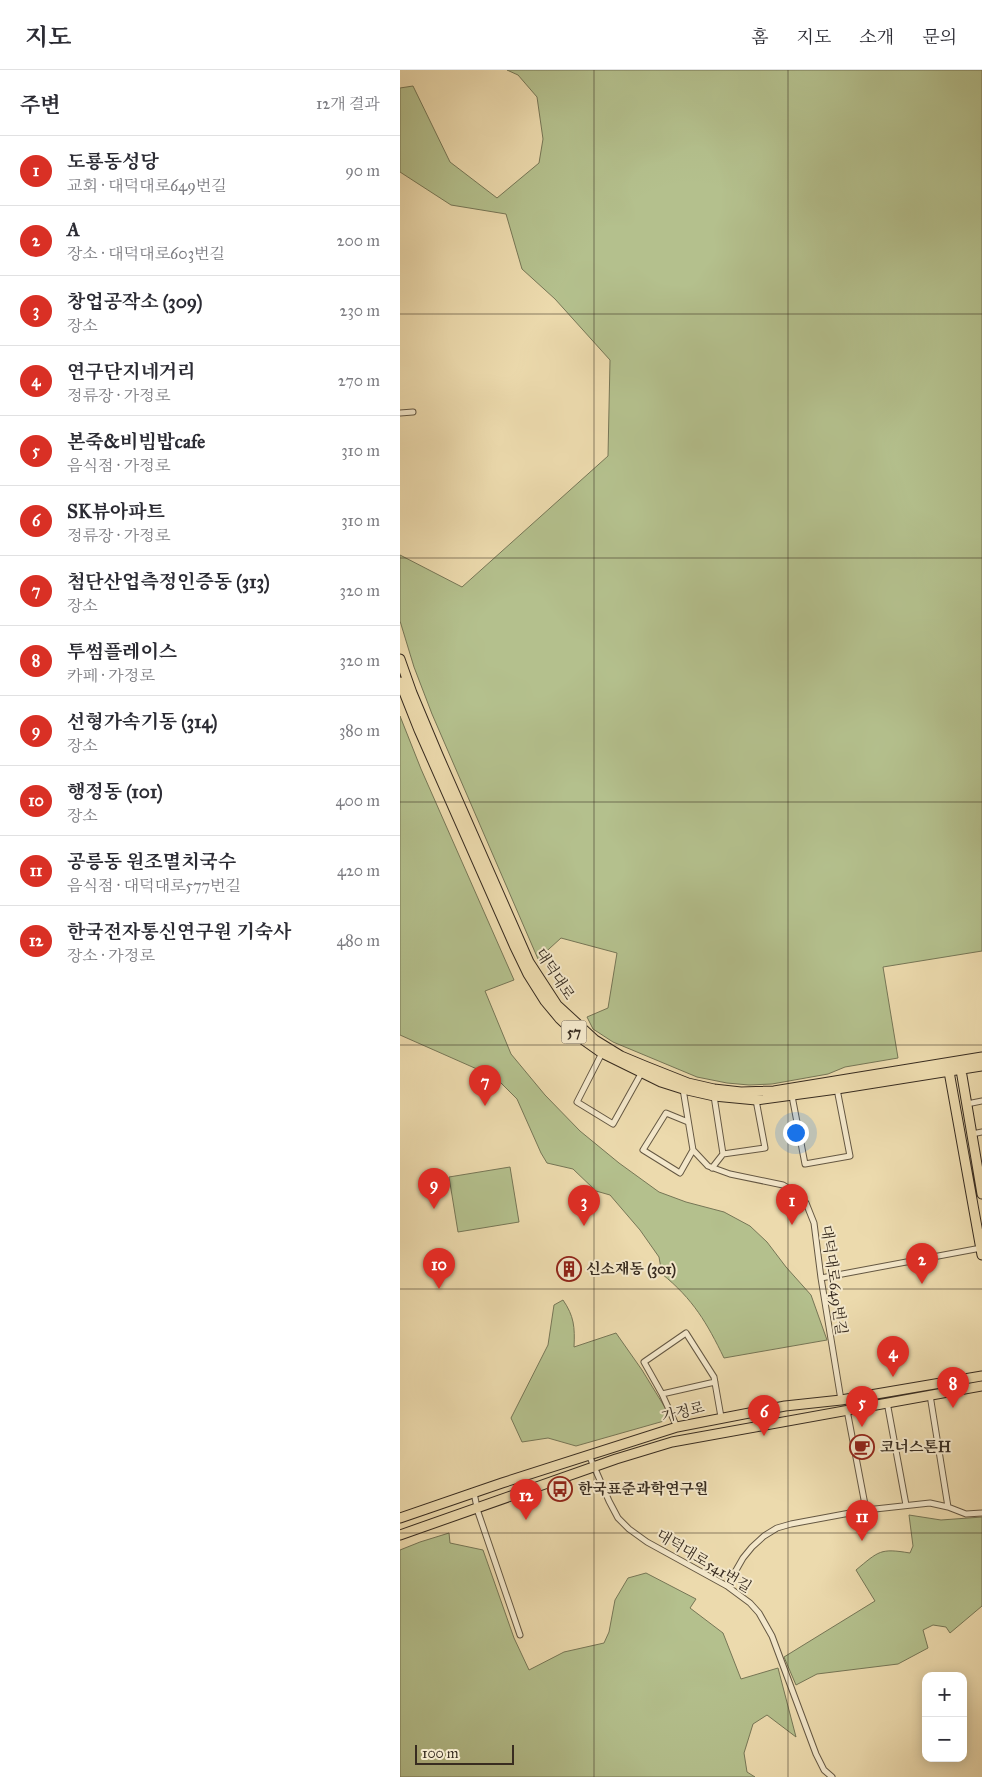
<!DOCTYPE html>
<html lang="ko">
<meta charset="utf-8">
<style>
:root{--surface:#fff;--page:#f2f2f3;--text:#2b2b33;--muted:#7c7c81;--line:#e1e1e2;--accent:#d93025}
body{margin:0;font-family:"IM FELL Great Primer","Noto Serif KR",serif;background:var(--page);color:var(--text)}
.controls{position:absolute;right:15px;bottom:15px;display:grid;overflow:hidden;border-radius:10px;box-shadow:0 2px 12px #0003}
.controls button{width:45px;height:45px;display:grid;place-items:center;padding:0;border:0;border-bottom:1px solid var(--line);background:var(--surface);color:var(--text);font:25px sans-serif}
.scale{position:absolute;left:15px;bottom:12px;width:99px;box-sizing:border-box;padding-left:5px;border:2px solid #382c20;border-top:0;font-size:14px;line-height:18px;white-space:nowrap;color:#382c20;-webkit-text-stroke:4px #f3e7ca;paint-order:stroke}
.you{position:absolute;left:395px;top:1062px;width:18px;height:18px;margin:-12px;border:4px solid #fff;border-radius:50%;background:#1a73e8;box-shadow:0 0 0 8px #1a73e833}
.badge{display:grid;place-items:center;width:32px;height:32px;border-radius:50%;background:var(--accent);color:#fff;font-size:16px;font-weight:700}
.pin{position:absolute;translate:-50% -41px;filter:drop-shadow(0 1px 2px #0008)}
.pin::after{content:'';position:absolute;top:26px;width:18px;height:15px;background:inherit;clip-path:polygon(0 0,100% 0,50% 100%)}
.list{margin:0;padding:0;list-style:none}
h2{display:flex;justify-content:space-between;align-items:center;height:65px;margin:0;padding:0 20px;font-size:21px}
h2 small{font-size:16px;font-weight:400;color:var(--muted)}
.list li{display:grid;grid-template-columns:32px 1fr auto;gap:15px;align-items:center;box-sizing:border-box;height:70px;padding:0 20px;border-top:1px solid var(--line)}
.list b{display:block;font-size:19px;white-space:nowrap}
.list p{margin:0;font-size:16px;white-space:nowrap;color:var(--muted)}
.list em{font-size:16px;font-style:normal;color:var(--muted)}
.map{position:relative;flex:none;width:582px;height:1707px;overflow:hidden}
header{display:flex;align-items:center;gap:30px;box-sizing:border-box;height:70px;padding:0 25px;background:var(--surface);border-bottom:1px solid var(--line)}
header strong{font-size:24px}
nav{display:flex;gap:28px;margin-inline-start:auto;font-size:18px}
main{display:flex}
aside{flex:1;background:var(--surface)}
.map>svg:first-child{display:block}
.green{fill:#b4c08d;stroke:#767656}
.lines{fill:none;stroke-linecap:round;stroke-linejoin:round}
.street-casing{stroke:#655843;stroke-width:7}
.primary-casing{stroke:#382c20;stroke-width:11}
.street{stroke:#f3e7ca;stroke-width:5}
.primary{stroke:#ecdaad;stroke-width:9}
.grid{fill:none;stroke:#382c20;stroke-width:1;stroke-opacity:0.55}
.labels{text-anchor:middle;stroke-width:4;stroke-linejoin:round;paint-order:stroke}
.shield{fill:#f3e7ca;stroke:#706453;stroke-width:1}
.shield-label{font-size:14px;font-weight:bold;fill:#382c20}
.street-label{font-size:15px;fill:#382c20;stroke:#f3e7ca}
.poi-label{font-size:15px;font-weight:bold;fill:#382c20;stroke:#f3e7ca;text-anchor:start}
</style>
<header>
<strong>지도</strong>
<nav><a>홈</a><a>지도</a><a>소개</a><a>문의</a></nav>
</header>
<main>
<aside>
<h2>주변<small>12개 결과</small></h2>
<ul class="list">
<li><span class="badge">1</span><div><b>도룡동성당</b><p>교회 · 대덕대로649번길</p></div><em>90 m</em></li>
<li><span class="badge">2</span><div><b>A</b><p>장소 · 대덕대로603번길</p></div><em>200 m</em></li>
<li><span class="badge">3</span><div><b>창업공작소 (309)</b><p>장소</p></div><em>230 m</em></li>
<li><span class="badge">4</span><div><b>연구단지네거리</b><p>정류장 · 가정로</p></div><em>270 m</em></li>
<li><span class="badge">5</span><div><b>본죽&amp;비빔밥cafe</b><p>음식점 · 가정로</p></div><em>310 m</em></li>
<li><span class="badge">6</span><div><b>SK뷰아파트</b><p>정류장 · 가정로</p></div><em>310 m</em></li>
<li><span class="badge">7</span><div><b>첨단산업측정인증동 (313)</b><p>장소</p></div><em>320 m</em></li>
<li><span class="badge">8</span><div><b>투썸플레이스</b><p>카페 · 가정로</p></div><em>320 m</em></li>
<li><span class="badge">9</span><div><b>선형가속기동 (314)</b><p>장소</p></div><em>380 m</em></li>
<li><span class="badge">10</span><div><b>행정동 (101)</b><p>장소</p></div><em>400 m</em></li>
<li><span class="badge">11</span><div><b>공릉동 원조멸치국수</b><p>음식점 · 대덕대로577번길</p></div><em>420 m</em></li>
<li><span class="badge">12</span><div><b>한국전자통신연구원 기숙사</b><p>장소 · 가정로</p></div><em>480 m</em></li>
</ul>
</aside>
<div class="map">
<svg width="582" height="1707" viewBox="0 0 582 1707">
<rect width="100%" height="100%" fill="#ecdaad"/>
<filter id="stains"><feTurbulence type="fractalNoise" baseFrequency=".004" numOctaves="4"/><feColorMatrix values="0 0 0 0 .2 0 0 0 0 .09 0 0 0 0 .02 0 0 0 .5 -.17"/></filter>
<radialGradient id="worn" r=".72"><stop offset=".6" stop-color="#630" stop-opacity="0"/><stop offset="1" stop-color="#630" stop-opacity=".3"/></radialGradient>
<path class="green" d="M107,0H582V881L483,897L498,988L445,997L428,1004L372,1014L349,1015L327,1013L297,1007L213,972L193,959L187,947L208,938L217,883L161,868L138,889L32,644L14,597L0,551V485L62,517L208,386L210,290L155,229L122,199L106,144L51,135L0,102V18L13,16L50,92L97,128L139,93L143,69L137,27L118,5Z
M0,646L21,699L114,910L85,921L111,984L145,1025L180,1061L219,1093L259,1122L286,1132L324,1142L350,1156L367,1172L386,1197L411,1225L427,1270L324,1288C307,1253 293,1229 262,1204L259,1187L240,1160L210,1125L196,1121L173,1099L147,1093L141,1083L117,1029L95,1007L0,965Z
M110,1097L119,1152L58,1162L49,1107Z
M163,1230C174,1246 175,1257 174,1277L216,1263L242,1300L269,1344L264,1351L176,1376L148,1368L122,1372L111,1348L148,1275L154,1235Z
M509,1445L541,1450L582,1447V1536L550,1563L546,1557L533,1555L523,1560L528,1578L498,1594L417,1604L396,1615L384,1587L475,1531L456,1500C479,1481 480,1478 510,1483L513,1476Z
M49,1463L50,1473L83,1480L114,1568L129,1600L164,1582L204,1573L209,1562L215,1530L228,1508L246,1503L296,1529L290,1538L323,1563L341,1609L378,1598L396,1667L367,1645L353,1654L344,1683L347,1702L355,1707H0V1480L20,1472Z"/>
<g class="lines">
<defs>
<path id="street" d="M0,343L13,342
M202,983L177,1032L213,1054L242,1002
M283,1019L293,1080L308,1096L330,1104L383,1115L396,1123L406,1133L414,1153L421,1208L441,1330
M314,1026L323,1084L365,1078L356,1030
M392,1026L405,1094L450,1086L437,1019
M567,1034L582,1031
M288,1052L266,1043L243,1080L280,1103L293,1080
M572,1064L582,1062
M312,1098L323,1084
M421,1208L581,1178
M262,1324L315,1312
M530,1325L548,1437
M487,1332L506,1435
M447,1340L466,1440
M277,1357L262,1324L244,1292L286,1263L314,1307L321,1347
M189,1385L209,1431L218,1448L229,1459L247,1472L327,1516L350,1533L359,1543L372,1566L416,1684L424,1700L432,1707
M74,1423L78,1442L120,1565
M327,1516L343,1488L352,1477L364,1466L377,1458L391,1454L466,1440L530,1433L548,1437L566,1444L582,1443"/>
<path id="primary" d="M0,589L12,623L38,685L129,892L157,935L195,970L221,986L245,996L288,1013L314,1019L341,1022L374,1021L582,987
M0,612L19,660L114,875L128,904L145,931L160,949L178,966L202,983L261,1012L283,1019L314,1026L356,1030L437,1019L582,996
M560,994L582,1124
M548,996L582,1185
M0,1448L102,1413L277,1357L385,1336L441,1330L582,1306
M0,1465L216,1389L272,1372L582,1316"/>
</defs>
<use href="#street" class="street-casing"/>
<use href="#primary" class="primary-casing"/>
<use href="#street" class="street"/>
<use href="#primary" class="primary"/>
</g>
<path class="grid" d="M194,0V1707M388,0V1707M0,244H582M0,488H582M0,732H582M0,975H582M0,1219H582M0,1463H582"/>
<defs>
<symbol id="building-ring" viewBox="-11 -11 22 22"><circle r="9.5" fill="#f3e7ca" stroke="#8f2418" stroke-width="1.5"/><path d="M-4-6H4V6H1V3H-1V6H-4ZM-2.5-4.3h1.7v1.8h-1.7ZM.8-4.3h1.7v1.8H.8ZM-2.5-1h1.7V.8h-1.7ZM.8-1h1.7V.8H.8Z" fill="#8f2418"/></symbol>
<symbol id="cafe-ring" viewBox="-11 -11 22 22"><circle r="9.5" fill="#f3e7ca" stroke="#8f2418" stroke-width="1.5"/><path d="M-5.5-4.5H6V0H3Q3 3.5 0 3.5H-2.5Q-5.5 3.5-5.5 0ZM3-3.2v2h1.7v-2ZM-6 4.5H4V6H-6Z" fill="#8f2418"/></symbol>
<symbol id="bus-ring" viewBox="-11 -11 22 22"><circle r="9.5" fill="#f3e7ca" stroke="#8f2418" stroke-width="1.5"/><path d="M-5-6H5V4H4V6H2V4H-2V6H-4V4H-5ZM-3.5-4V0h7V-4ZM-3.5 1.2v1.5H-2V1.2ZM2 1.2v1.5H3.5V1.2Z" fill="#8f2418"/></symbol>
</defs>
<g fill-rule="evenodd">
<use href="#building-ring" x="155" y="1185" width="28" height="28"/>
<use href="#cafe-ring" x="448" y="1363" width="28" height="28"/>
<use href="#bus-ring" x="146" y="1405" width="28" height="28"/>
</g>
<g class="labels">
<rect class="shield" x="161.5" y="950.5" width="25" height="23" rx="4"/>
<g class="shield-label">
<text x="174" y="967">57</text>
</g>
<g class="street-label">
<text transform="translate(155 904) rotate(57)" y="5">대덕대로</text>
<text transform="translate(434 1210) rotate(82)" y="5">대덕대로649번길</text>
<text transform="translate(283 1342) rotate(-14)" y="5">가정로</text>
<text transform="translate(304 1491) rotate(31)" y="5">대덕대로541번길</text>
</g>
<g class="poi-label">
<text x="186" y="1204">신소재동 (301)</text>
<text x="480" y="1382">코너스톤H</text>
<text x="178" y="1424">한국표준과학연구원</text>
</g>
</g>
<rect width="100%" height="100%" filter="url(#stains)"/>
<rect width="100%" height="100%" fill="url(#worn)"/>
</svg>
<div class="controls">
<button>+</button>
<button>−</button>
</div>
<div class="scale">100 m</div>
<div class="you"></div>
<div class="pin badge" style="left:392px;top:1155px">1</div>
<div class="pin badge" style="left:522px;top:1214px">2</div>
<div class="pin badge" style="left:184px;top:1156px">3</div>
<div class="pin badge" style="left:493px;top:1307px">4</div>
<div class="pin badge" style="left:462px;top:1357px">5</div>
<div class="pin badge" style="left:364px;top:1366px">6</div>
<div class="pin badge" style="left:85px;top:1036px">7</div>
<div class="pin badge" style="left:553px;top:1338px">8</div>
<div class="pin badge" style="left:34px;top:1139px">9</div>
<div class="pin badge" style="left:39px;top:1219px">10</div>
<div class="pin badge" style="left:462px;top:1471px">11</div>
<div class="pin badge" style="left:126px;top:1450px">12</div>
</div>
</main>
